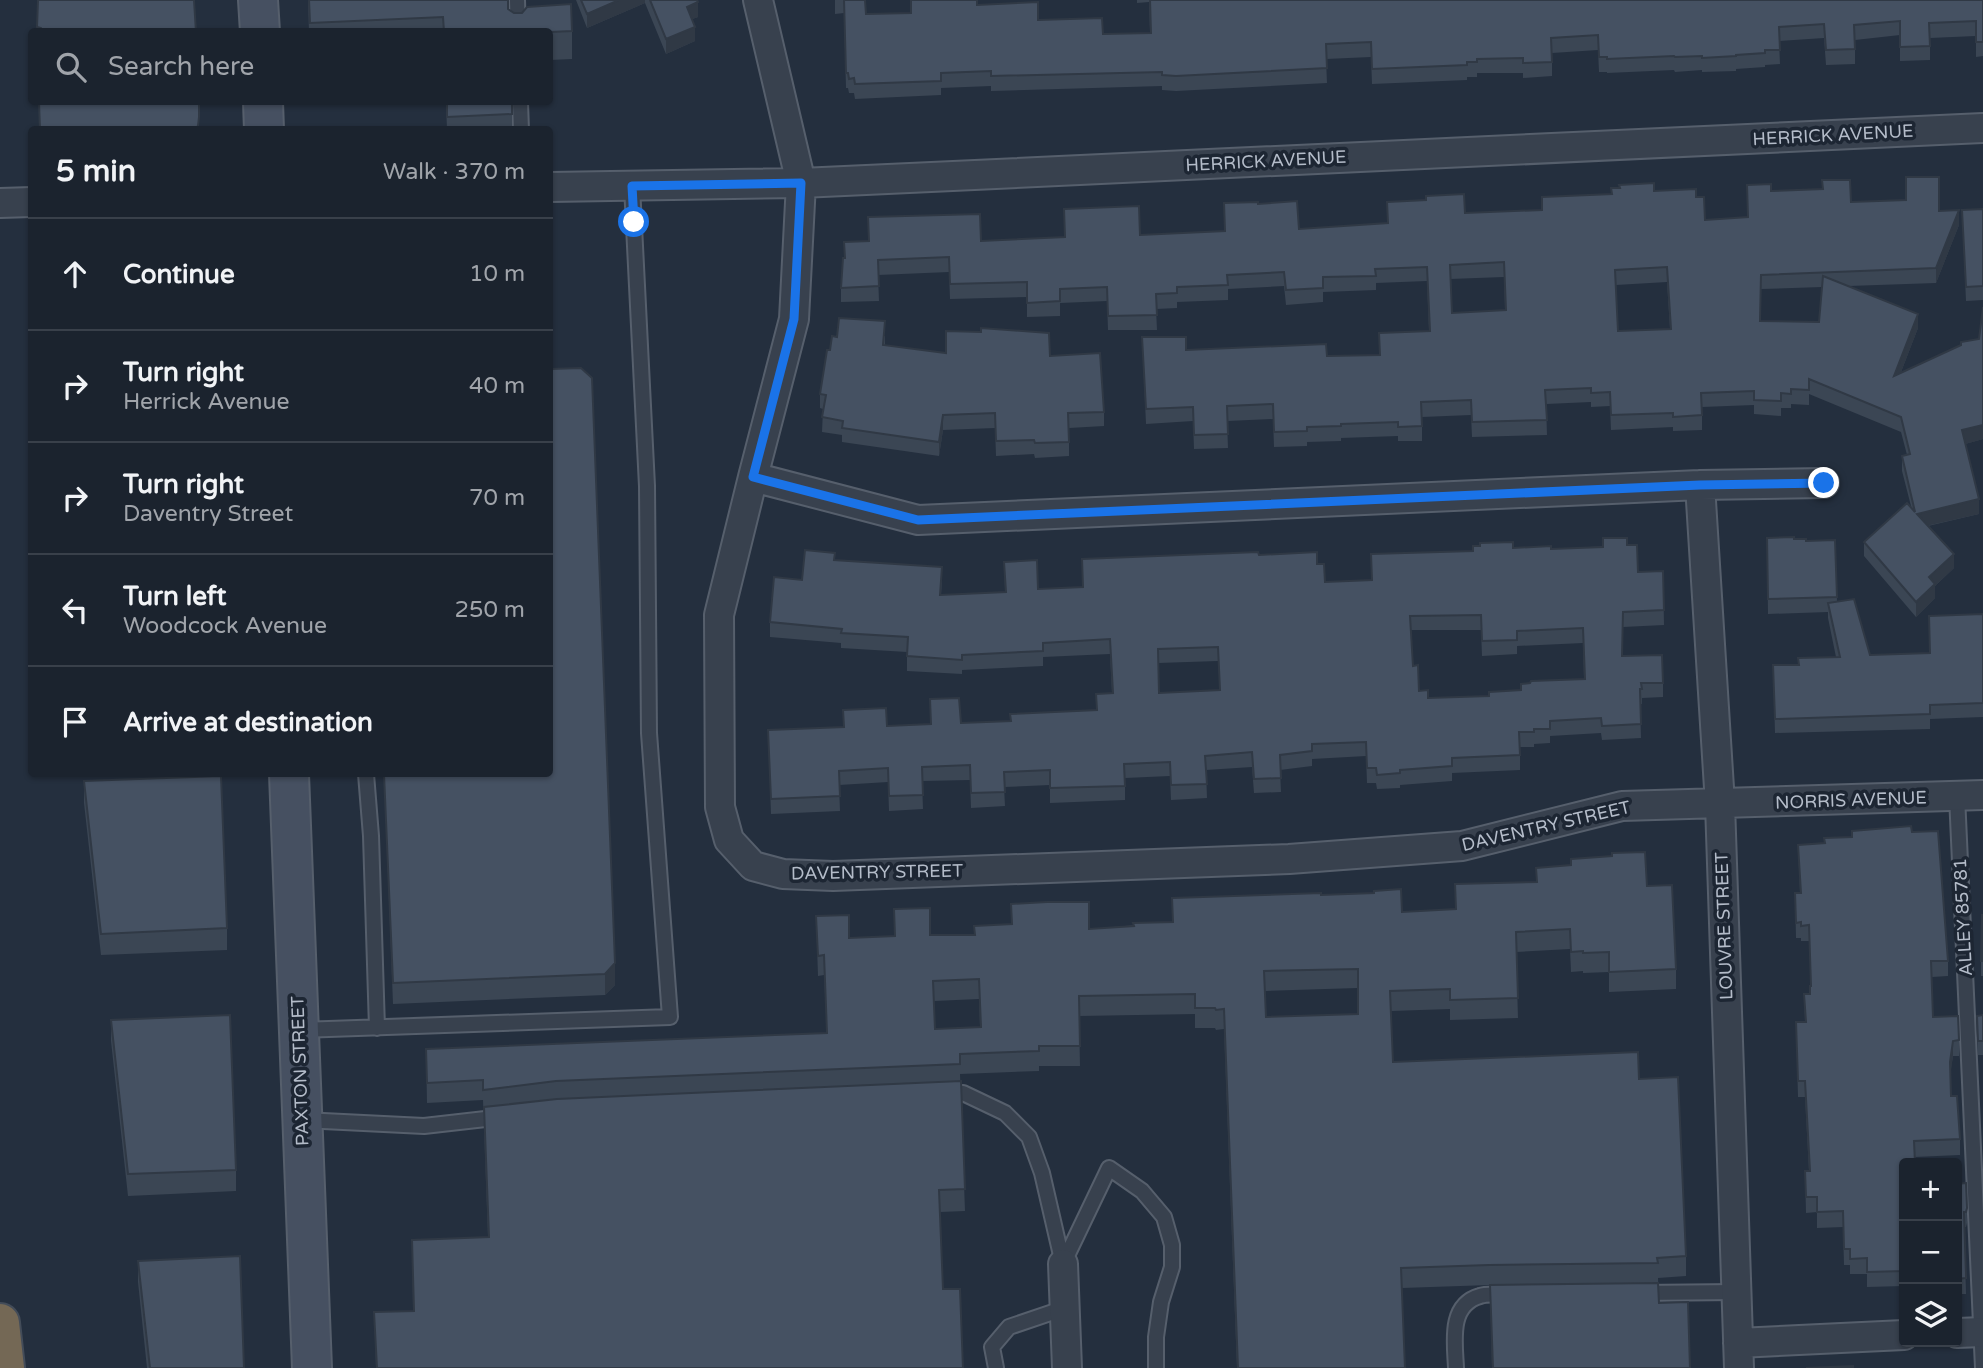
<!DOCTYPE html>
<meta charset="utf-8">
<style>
:root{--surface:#1b232e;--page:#242b36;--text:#f1f3f6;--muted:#a0a4aa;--line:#39404a}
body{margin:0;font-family:"Varela Round",sans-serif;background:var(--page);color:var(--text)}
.controls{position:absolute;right:21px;bottom:21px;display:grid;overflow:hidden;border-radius:7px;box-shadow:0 2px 5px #0004}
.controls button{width:63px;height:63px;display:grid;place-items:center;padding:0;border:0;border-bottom:2px solid var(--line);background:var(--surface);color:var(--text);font:35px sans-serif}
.stop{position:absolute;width:21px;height:21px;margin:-16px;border:5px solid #1a73e8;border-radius:50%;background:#fff}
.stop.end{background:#1a73e8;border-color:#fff;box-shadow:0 2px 7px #0008}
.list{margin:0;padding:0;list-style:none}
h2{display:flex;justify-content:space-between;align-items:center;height:91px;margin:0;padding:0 28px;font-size:30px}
h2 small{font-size:23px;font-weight:400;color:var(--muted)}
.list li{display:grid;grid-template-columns:46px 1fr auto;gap:21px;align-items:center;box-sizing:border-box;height:112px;padding:0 28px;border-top:2px solid var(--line)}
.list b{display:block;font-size:26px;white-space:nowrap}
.list p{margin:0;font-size:23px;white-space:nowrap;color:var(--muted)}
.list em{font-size:23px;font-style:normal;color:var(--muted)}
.icon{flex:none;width:38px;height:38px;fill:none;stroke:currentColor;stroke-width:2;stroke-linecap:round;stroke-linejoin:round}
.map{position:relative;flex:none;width:1983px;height:1368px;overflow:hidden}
.search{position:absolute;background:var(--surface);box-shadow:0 2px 5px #0004;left:28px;top:28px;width:525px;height:77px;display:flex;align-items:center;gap:18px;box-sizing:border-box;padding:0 24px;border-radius:7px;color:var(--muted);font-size:26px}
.panel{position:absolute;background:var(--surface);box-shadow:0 2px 5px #0004;left:28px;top:126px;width:525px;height:651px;border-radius:7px}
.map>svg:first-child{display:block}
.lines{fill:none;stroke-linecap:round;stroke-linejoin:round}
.lane-casing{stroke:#565f6c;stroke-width:18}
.street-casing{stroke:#565f6c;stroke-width:32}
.secondary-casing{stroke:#565f6c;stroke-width:42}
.highway-casing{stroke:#434c59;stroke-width:42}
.lane{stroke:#38414e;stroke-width:14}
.street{stroke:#38414e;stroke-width:28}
.secondary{stroke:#465061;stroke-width:38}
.highway{stroke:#746855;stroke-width:38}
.wall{fill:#3b4654;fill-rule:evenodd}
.shaded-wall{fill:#303945}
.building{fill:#455162;stroke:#303945;stroke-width:2;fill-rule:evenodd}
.route{stroke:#1a73e8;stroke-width:9}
.labels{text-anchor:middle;stroke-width:7;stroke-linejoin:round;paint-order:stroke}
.street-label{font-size:18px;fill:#b4bcc9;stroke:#1d2633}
</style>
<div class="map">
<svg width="1983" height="1368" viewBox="0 0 1983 1368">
<rect width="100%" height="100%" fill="#242f3e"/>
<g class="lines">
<defs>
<path id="lane" d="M517,0L518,32
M520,102L521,130
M366,774L371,836L377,1028
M1957,796L1983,1368
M300,1030L670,1017L649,733L647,486L632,186
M942,1094L963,1093L1005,1113L1029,1137L1042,1173L1063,1264
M303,1120L424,1126L503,1117
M1063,1264L1109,1168L1142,1191L1164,1217L1172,1245V1267L1161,1302L1156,1337V1368
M1640,1293L1736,1292
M996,1368L992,1347L1009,1327L1065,1308
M1456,1368C1455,1343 1448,1305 1480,1296C1488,1293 1499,1295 1507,1295"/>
<path id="street" d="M758,0L801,183L794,319L753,477L719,615L720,807L729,840L753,866L783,874L833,876L1289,859L1462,846L1622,806L1983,795
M550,187L801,183L1983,128
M0,203L32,202
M753,477L918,520L1700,485L1824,483
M1700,485L1720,804L1739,1368
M1063,1264L1067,1368
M1957,1333L1983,1332
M1738,1343L1904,1335"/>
<path id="secondary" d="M258,0L260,32
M263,102L264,130
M289,774L312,1368"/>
<path id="highway" d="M0,1323L5,1368"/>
</defs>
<use href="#lane" class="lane-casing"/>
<use href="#street" class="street-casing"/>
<use href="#secondary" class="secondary-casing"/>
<use href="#highway" class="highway-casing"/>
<use href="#lane" class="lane"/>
<use href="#street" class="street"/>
<use href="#secondary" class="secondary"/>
<use href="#highway" class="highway"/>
</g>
<path class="wall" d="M38,0L196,32H37Z
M308,0H508V9L514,13L572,31V59L550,60V32H309Z
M576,0H697L698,17L692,19L695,41L666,54L645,3L587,28Z
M835,0H865L866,14L911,13V0L977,5L1038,20L1103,34L1150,33L1149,2L1137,3V0H1983V56L1976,57V36L1930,38V60L1900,61V35L1855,40V64L1826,65L1824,38L1779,41L1780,64L1765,65V67L1736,69V71L1702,72V70L1675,72L1674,70L1607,73V72H1599L1598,50L1552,53V76L1523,78V73H1477V77H1467V80L1372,84L1371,57L1326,59L1327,83L1176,91L1162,90V86L991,91V86L941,88V95L855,99L854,93H849L848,88H846L844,13L835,14Z
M446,102H512V130H447Z
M1747,185L1771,191L1851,202L1939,211L1959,225L1936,283L1849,286L1918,328L1901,372L1961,346V342L1979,339L1983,307V439L1965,444L1979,514L1928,526L1954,568L1935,586V598L1916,617L1864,556V542L1911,506L1902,471V456L1907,455L1901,432L1809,394V405L1791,404V408H1781V416L1754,414V405L1702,407V430L1673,431V427L1611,430L1610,406L1591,407V402L1546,404L1547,435L1472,437L1471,415L1422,417V441H1398V436L1341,438V441L1307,442V446L1274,447L1273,419L1227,421L1228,448L1194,449L1193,421L1146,424L1142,337L1186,350L1327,356L1380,355L1379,333L1429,331L1427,281L1376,283V290L1323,292V302L1286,305L1284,286L1228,289V300L1177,302V308L1156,309L1157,330H1108L1107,301L1060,303V316L1027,317V297L950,299L949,272L878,275L879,301L841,302V288L844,258L868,241V217L981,241L1065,237L1064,209L1140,235L1224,231L1258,204L1299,229L1387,223V202L1465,213L1542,210L1611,194L1654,191L1696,197L1705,220L1748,217ZM1504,277L1505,310L1452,313L1450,279ZM1667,282L1670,329L1618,331L1616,285ZM1822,287L1819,322L1760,321L1761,289Z
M1983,209V300L1966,301L1962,210Z
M885,336V345L946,353L1050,356L1104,412V426L1069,428V456L1035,458L1034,454L996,456L995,428L943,430L939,456L842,442V435L822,432L823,409L820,408V394L830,350L837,337Z
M1767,538L1794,539L1806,541L1835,540L1837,602L1870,655L1930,653L1983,614V717L1930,719V729L1775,733L1773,665H1799L1836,657L1828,618V612L1768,614Z
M1627,545L1638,572L1663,571L1664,625L1623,627L1622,656L1663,683V697L1642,698V704H1640L1641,738L1602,740L1601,733L1550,736V743L1534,744V747H1520V770L1452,773V781L1400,785V788L1377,789L1376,783H1367L1366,756L1312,759V766L1280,770L1281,792L1254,793L1252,767L1206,770L1207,798L1171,800L1170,776L1125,778V800L1050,803V785L1004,787L1005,806L971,808L970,780L922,781L923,809L889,811L888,782L839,785L840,811L771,814L768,730L843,727V710L887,726L931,724L930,699L961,723L1010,721L1096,710L1112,693L1110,654L1043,657V666L962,670V674L907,671V652L841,648V643L770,637V622L802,580L835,560L942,581L941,595L1005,592L1004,562L1038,589L1083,587L1082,559L1259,555L1317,564L1325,582L1371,580L1473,551L1513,548L1551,549ZM1411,630H1481L1482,656L1517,654V646L1583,643L1584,679L1489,696L1428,698L1419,691L1413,666ZM1218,661L1220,690L1159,693L1158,663Z
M384,774H550L615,985L605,995L393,1004Z
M84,781L227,928V950L101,955L84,803Z
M1852,831L1912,832L1948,961V976L1932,977L1933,1017L1959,1040V1056H1953L1950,1074L1951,1096L1960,1139V1155L1915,1157L1904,1163V1286L1867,1287V1274H1850V1265H1844L1843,1227L1817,1228V1212L1806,1213L1805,1171H1809L1805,1097H1798L1796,1022H1805L1804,994H1810L1811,986L1809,941H1801V938H1796L1795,893H1800L1798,845L1824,843L1852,837Z
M1536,868L1647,886L1676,969V989L1609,992V972L1583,973V971L1571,972L1570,949L1516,952L1518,1018L1450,1020V1009L1391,1011L1393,1062L1639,1079L1686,1256V1276L1658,1278L1659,1303L1690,1368H1492L1490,1285L1402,1288L1405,1368H1237L1224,1029L1216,1030L1215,1028H1195V1014L1079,1016L1080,1066H1039V1071L960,1074L965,1211L940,1212L943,1289L963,1368H376L374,1312L413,1311L412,1240L488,1237L483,1100L427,1103L426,1049L827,1033L824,975L818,976L816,916L849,938L895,936L894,909L930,935H974L1011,924V904L1089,929L1172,922V898L1321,895L1402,912L1455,909V884L1536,882ZM1358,988V1014L1266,1017L1265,991ZM979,999L980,1027L935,1029L934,1001Z
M1983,915V976H1981V961Z
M1983,1015V1055H1978L1977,1016Z
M111,1020L236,1170V1191L128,1196L111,1041Z
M1966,1183L1967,1223L1966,1227H1964L1966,1294H1957V1184Z
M138,1261L244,1368H147L138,1282Z"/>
<path class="shaded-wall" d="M619,0H645V3L587,28V14Z
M698,2V17L687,21V7Z
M695,27V41L666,54V39Z
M199,117V130H194Z
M1959,210V225L1936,283V268Z
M1918,314V328L1894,390V376Z
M943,415V430L939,456V442Z
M1983,425V439L1962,445V430Z
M1979,499V514L1917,528V514Z
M1954,554V568L1935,586V598L1916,617V602L1929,577Z
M615,963V985L605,995V974Z
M1953,1041V1056L1950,1077V1062Z"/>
<path class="building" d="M38,0H194L196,32H132V30L88,32H42L41,28L37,27Z
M309,0H508V9L514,13H522L527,7L571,4L572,31L550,32H444L443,17L310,23Z
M581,0H619L587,14Z
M650,0H697L698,2L687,7L695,27L666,39Z
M844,0H865L866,14L911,13V0H977V5L1038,2V20L1102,18L1103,34L1151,33L1150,0H1983V42H1976V21L1929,23L1930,46L1900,47V21L1854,25L1855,49L1826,50L1824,24L1779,27L1780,50H1765V53L1736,55V56L1702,58V56L1675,57L1674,56L1607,59V57H1599L1598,35L1551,38L1552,62L1523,63V58L1477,59V62H1467V65L1372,69L1371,42L1326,44L1327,68L1176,76L1162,75V72L991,76V71L941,73V81L855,84L854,78L849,79L848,73H846Z
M39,102H199V117L198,126L194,130H40Z
M447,102H512V114L447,117Z
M1906,177H1939V211L1959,210L1936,268L1761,275L1760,321L1819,322L1823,276L1918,314L1894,376L1961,345V342L1979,339L1983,307V425L1962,430L1979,499L1917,514L1954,554L1929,577L1935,584L1916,602L1864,542L1907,503L1915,512L1902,456L1910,454L1901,417L1809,379V390L1791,389V394L1781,393V401L1754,400V391L1701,393L1702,415L1673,417V413L1611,415L1610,392L1591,393V388L1545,390L1547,420L1472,422L1471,400L1421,402L1422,426L1398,427V422L1341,424V426L1307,427V431L1274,432L1273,404L1227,406L1228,434L1194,435L1193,407L1146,409L1142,337H1186V350L1326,344L1327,356L1380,355L1379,333L1430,331L1427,267L1375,269L1376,276L1323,277V288L1286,290L1284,272L1227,275L1228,285L1177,287V293L1156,294L1157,315L1108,316L1107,287L1060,289V301L1027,303V282L950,284L949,257L878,260L879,286L841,288L843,258H845L844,242L869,241L868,217L980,214L981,241L1065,237L1064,209L1139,206L1140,235L1225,231L1224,203L1258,202V204L1297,201L1299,229L1388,223L1387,202L1426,200V196L1464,194L1465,213L1542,210V197L1612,194L1611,188H1620L1619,185L1654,183V191L1696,189V197H1704L1705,220L1748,217L1747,185L1771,184V191L1823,189L1822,180H1850L1851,202L1906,200ZM1504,262L1506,310L1452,313L1450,265ZM1667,267L1671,329L1618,331L1615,270Z
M1983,209V286L1966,287L1962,210Z
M839,318L885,321L883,345L946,353V331L981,332V328L1049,333L1050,356L1100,353L1104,412L1068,413L1069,442L1035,443L1034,440L996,441L995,413L943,415L939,442L842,428L843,421L822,417L826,395L820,394L827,350H830L832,336L837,337Z
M581,368L592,378L615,963L605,974L393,983L384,774H550V369Z
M1794,537V539H1806V541L1835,540L1837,597L1768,599L1767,538Z
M1603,538H1627V545H1637L1638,572L1663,571L1664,610L1623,612L1622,656L1662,655L1663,683H1641L1642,689H1640L1641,724L1602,726L1601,718L1550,721V729H1534V732H1519L1520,755L1452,758V766L1400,770V773L1377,775L1376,768H1367L1366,742L1312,744V751L1280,755L1281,778L1254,779L1252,752L1205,756L1207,784L1171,785L1170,762L1124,764L1125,786L1050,788V770L1004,772L1005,792L971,793L970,765L922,767L923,795L889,796L888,768L839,771L840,796L771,799L768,730L844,727L843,710L886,708L887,726L931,724L930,699L959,698L961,723L1011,721L1010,714L1097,710L1096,694L1113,693L1110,639L1043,643V651L962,655V660L907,656L908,637L841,633L842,629L770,622L774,577L802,580L805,550L835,553L834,560L942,567L940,595L1006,592L1004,562L1037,560L1038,589L1083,587L1082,559L1258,552L1259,555L1317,552V564H1324L1325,582L1372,580L1371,554L1473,551V546H1480V543L1513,542V548L1551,546V549L1603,547ZM1481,615L1482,641L1517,640V631L1583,628L1585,679L1531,681L1530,683L1521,684V690L1489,692V696L1428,698V690L1419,691L1418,665L1413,666L1410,616ZM1218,647L1220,690L1159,693L1158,649Z
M1854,599L1870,655L1930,653L1929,616L1983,614V703L1930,705V714L1775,719L1773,665H1799L1798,658L1840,657L1828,603Z
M221,776L227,928L101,934L84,781Z
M1911,826L1912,832L1938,831L1948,961H1931L1933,1017L1958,1016L1959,1040L1953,1041L1950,1062L1951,1096H1957L1960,1139L1914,1141L1915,1163H1904V1271L1867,1272V1258L1850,1259V1249H1844L1843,1211L1817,1212V1197H1806L1805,1171H1810L1805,1081H1798L1796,1022H1806L1804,994H1810V986H1811L1809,925L1801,926V922L1796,923L1795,893H1801L1798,845L1825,843L1824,838L1852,837V831Z
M1645,852L1647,886L1672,885L1676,969L1609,972V952L1583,953V951L1571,952L1570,929L1516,932L1518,998L1450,1000V989L1390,991L1393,1062L1638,1052L1639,1079L1678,1077L1686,1256L1657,1258L1658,1263L1489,1265L1401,1268L1405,1368H1238L1224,1009L1216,1010L1215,1008H1195V994L1079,996L1080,1046H1039V1051L960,1054V1064L556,1081L483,1090V1080L427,1083L426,1049L827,1033L824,955L818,956L816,916L849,915V938L895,936L894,909L930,908V935H975L974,926L1012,924L1011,904L1047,902H1089V929L1134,926L1133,923L1173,922L1172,898L1321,893V895L1374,893V891L1401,889L1402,912L1456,909L1455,884L1537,882L1536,868L1571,865V859L1612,856V853ZM1358,969V1014L1266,1017L1264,971ZM979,979L981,1027L935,1029L933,981Z
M1982,915H1983V961H1981Z
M230,1015L236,1170L128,1174L111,1020Z
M1983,1015V1041H1978L1977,1016Z
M961,1081L965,1189L939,1190L943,1289H960L963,1368H377L374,1312L414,1311L412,1240L489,1237L484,1107L557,1099Z
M1966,1183L1967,1208L1966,1212H1964L1966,1278L1957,1279V1184Z
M240,1256L244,1368H150L138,1261Z
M1658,1283L1659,1303L1688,1302L1690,1368H1493L1490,1285Z
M1853,1366V1368H1806Z"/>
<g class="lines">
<path class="route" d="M634,222L632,186L801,183L794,319L753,477L918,520L1700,485L1824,483"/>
</g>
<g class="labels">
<g class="street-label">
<text transform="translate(1833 135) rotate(-3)" y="6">HERRICK AVENUE</text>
<text transform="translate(1266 161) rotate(-3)" y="6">HERRICK AVENUE</text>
<text transform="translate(1851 800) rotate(-2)" y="6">NORRIS AVENUE</text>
<text transform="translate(1546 826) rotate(-13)" y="6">DAVENTRY STREET</text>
<text transform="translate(877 872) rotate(-1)" y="6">DAVENTRY STREET</text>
<text transform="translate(1963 917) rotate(-93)" y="6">ALLEY 85781</text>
<text transform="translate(1724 926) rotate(-92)" y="6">LOUVRE STREET</text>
<text transform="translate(300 1071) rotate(-92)" y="6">PAXTON STREET</text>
</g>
</g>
</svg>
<div class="controls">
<button>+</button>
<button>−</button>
<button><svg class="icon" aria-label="layers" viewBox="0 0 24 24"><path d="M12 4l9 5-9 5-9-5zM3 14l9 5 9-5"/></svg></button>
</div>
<div class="stop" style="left:634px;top:222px"></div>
<div class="stop end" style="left:1824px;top:483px"></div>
<div class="search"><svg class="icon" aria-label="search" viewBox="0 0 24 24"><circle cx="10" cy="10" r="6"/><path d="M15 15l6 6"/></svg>Search here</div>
<section class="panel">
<h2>5 min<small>Walk · 370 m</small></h2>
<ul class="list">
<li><svg class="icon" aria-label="ahead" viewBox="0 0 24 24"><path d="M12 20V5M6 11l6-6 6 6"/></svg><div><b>Continue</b></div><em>10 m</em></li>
<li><svg class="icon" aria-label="right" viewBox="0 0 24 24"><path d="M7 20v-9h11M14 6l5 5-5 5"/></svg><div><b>Turn right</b><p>Herrick Avenue</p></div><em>40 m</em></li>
<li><svg class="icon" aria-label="right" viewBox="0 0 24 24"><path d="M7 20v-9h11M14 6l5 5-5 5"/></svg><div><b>Turn right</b><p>Daventry Street</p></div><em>70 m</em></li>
<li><svg class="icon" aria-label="left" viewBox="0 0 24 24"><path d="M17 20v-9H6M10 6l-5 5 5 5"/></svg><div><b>Turn left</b><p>Woodcock Avenue</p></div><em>250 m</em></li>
<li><svg class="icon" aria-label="arrive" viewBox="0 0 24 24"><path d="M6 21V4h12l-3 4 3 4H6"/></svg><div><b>Arrive at destination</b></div></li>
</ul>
</section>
</div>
